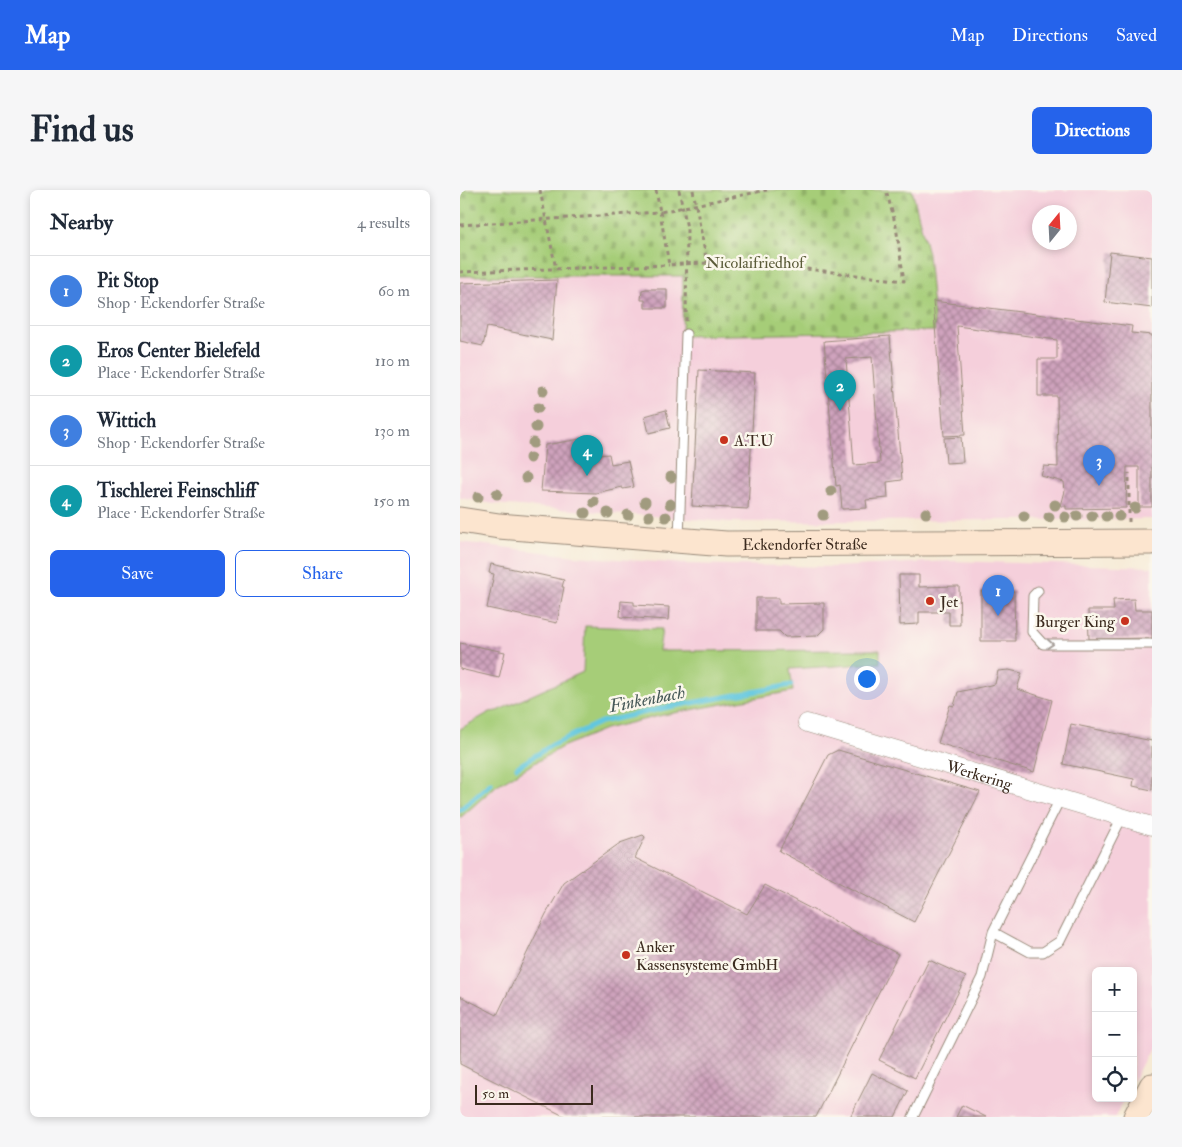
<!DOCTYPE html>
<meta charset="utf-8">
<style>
:root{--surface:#fff;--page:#f6f6f7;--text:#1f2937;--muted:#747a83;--line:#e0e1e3;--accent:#2563eb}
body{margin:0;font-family:"IM FELL Double Pica",serif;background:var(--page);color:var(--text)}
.controls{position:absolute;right:15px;bottom:15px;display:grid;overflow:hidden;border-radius:8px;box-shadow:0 2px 8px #0003}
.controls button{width:45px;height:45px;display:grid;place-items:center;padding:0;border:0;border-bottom:1px solid var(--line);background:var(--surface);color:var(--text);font:25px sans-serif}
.compass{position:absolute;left:572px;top:15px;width:45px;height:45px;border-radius:50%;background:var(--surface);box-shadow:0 2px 8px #0003;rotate:18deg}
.scale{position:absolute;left:15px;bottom:12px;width:118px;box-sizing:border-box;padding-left:5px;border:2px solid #3b2a1e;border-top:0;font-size:14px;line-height:18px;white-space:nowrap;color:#3b2a1e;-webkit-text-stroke:4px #fbf7ec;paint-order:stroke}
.you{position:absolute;left:406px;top:488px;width:18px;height:18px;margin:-12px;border:4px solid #fff;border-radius:50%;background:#1a73e8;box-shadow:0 0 0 8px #1a73e833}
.badge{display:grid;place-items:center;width:32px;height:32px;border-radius:50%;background:var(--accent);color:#fff;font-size:16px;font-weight:700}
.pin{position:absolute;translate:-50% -41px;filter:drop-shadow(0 1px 2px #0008)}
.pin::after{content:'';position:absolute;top:26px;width:18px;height:15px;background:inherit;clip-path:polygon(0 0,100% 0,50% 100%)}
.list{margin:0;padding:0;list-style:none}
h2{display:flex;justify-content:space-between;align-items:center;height:65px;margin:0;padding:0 20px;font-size:21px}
h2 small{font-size:16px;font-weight:400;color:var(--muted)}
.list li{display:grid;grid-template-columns:32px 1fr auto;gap:15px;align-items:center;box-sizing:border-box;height:70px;padding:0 20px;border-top:1px solid var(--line)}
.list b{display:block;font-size:19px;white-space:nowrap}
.list p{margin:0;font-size:16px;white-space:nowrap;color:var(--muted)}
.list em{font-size:16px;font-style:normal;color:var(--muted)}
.actions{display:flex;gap:10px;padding:15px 20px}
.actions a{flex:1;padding:11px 0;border:1px solid var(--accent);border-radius:8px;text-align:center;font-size:18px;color:var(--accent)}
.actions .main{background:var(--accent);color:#fff}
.icon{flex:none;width:28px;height:28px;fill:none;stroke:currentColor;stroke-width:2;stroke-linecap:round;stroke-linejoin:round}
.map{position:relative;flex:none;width:692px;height:927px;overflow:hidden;border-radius:8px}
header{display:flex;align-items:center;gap:30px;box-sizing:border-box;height:70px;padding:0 25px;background:var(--accent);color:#fff}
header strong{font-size:24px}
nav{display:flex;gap:28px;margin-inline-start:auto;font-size:18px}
.intro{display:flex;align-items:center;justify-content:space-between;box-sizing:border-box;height:120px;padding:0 30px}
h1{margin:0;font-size:35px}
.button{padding:12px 22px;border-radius:8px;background:var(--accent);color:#fff;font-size:18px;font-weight:700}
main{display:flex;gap:30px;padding:0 30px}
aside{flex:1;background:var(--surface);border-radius:8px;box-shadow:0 2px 8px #0003}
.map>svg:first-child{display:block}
.built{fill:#f5cfdb;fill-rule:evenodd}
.green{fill:#a6cd78;stroke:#707c4b}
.cemetery{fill:url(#cemetery-stones);stroke:#707c4b}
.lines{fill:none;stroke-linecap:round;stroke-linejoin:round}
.stream{stroke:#62c7df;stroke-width:5}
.building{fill:url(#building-cross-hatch);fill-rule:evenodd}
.service-casing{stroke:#988a7a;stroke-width:11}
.minor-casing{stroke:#988a7a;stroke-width:19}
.secondary-casing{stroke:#988a7a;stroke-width:27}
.path{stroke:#988a7a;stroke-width:3;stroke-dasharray:4 4;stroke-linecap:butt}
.service{stroke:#fff;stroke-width:9}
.minor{stroke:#fff;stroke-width:18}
.secondary{stroke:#fce5cf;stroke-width:25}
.tree{fill:#a19b7f}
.oneway{stroke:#a79f9a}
.poi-dot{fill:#c8321e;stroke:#fbf7ec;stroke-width:2}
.labels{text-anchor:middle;stroke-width:5;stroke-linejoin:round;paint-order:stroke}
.park-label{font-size:16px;fill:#5b5b39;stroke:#fbf7ec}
.poi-label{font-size:16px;fill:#3b2a1e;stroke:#fbf7ec;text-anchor:start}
.street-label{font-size:16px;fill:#3b2a1e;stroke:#fbf7ec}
.water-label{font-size:18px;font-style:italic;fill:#475958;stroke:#fbf7ec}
</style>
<header>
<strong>Map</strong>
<nav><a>Map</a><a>Directions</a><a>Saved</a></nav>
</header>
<div class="intro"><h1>Find us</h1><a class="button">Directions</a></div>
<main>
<aside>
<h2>Nearby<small>4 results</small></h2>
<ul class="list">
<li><span class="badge" style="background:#3f7fe0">1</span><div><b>Pit Stop</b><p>Shop · Eckendorfer Straße</p></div><em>60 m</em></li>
<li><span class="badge" style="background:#0f9aa8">2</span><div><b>Eros Center Bielefeld</b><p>Place · Eckendorfer Straße</p></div><em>110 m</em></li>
<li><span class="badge" style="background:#3f7fe0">3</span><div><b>Wittich</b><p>Shop · Eckendorfer Straße</p></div><em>130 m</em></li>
<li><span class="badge" style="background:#0f9aa8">4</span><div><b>Tischlerei Feinschliff</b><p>Place · Eckendorfer Straße</p></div><em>150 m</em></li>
</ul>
<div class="actions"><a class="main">Save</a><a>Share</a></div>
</aside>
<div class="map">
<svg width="692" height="927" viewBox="0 0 692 927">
<defs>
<pattern id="cemetery-stones" width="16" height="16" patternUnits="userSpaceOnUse" patternTransform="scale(1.25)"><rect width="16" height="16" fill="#a6cd78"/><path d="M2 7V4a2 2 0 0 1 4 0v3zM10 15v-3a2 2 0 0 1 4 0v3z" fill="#90b067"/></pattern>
<pattern id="building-cross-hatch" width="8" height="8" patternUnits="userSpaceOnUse" patternTransform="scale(1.25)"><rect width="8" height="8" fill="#cfa3bd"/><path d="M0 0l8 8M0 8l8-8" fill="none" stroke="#a98599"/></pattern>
</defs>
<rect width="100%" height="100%" fill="#fbf7ec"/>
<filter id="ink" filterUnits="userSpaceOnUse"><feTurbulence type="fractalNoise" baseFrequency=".02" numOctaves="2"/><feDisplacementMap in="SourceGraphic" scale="10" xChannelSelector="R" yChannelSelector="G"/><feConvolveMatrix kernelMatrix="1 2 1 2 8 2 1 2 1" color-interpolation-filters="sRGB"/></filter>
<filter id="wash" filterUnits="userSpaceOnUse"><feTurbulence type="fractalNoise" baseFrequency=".0096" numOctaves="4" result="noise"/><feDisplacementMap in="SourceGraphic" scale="20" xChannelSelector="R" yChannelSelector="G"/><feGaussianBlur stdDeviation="1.12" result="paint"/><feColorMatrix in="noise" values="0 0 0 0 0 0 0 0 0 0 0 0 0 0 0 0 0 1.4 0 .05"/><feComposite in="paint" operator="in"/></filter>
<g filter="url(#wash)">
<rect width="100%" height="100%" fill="#f6ead5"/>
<path class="built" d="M452,0H692V329L270,332L34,314L0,308V86H223L222,145L475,141L468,64ZM580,22H610V52H580Z
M0,352L115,366L224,374L374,377L491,371L692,377V855L673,891V781H636V908H664L655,927H0Z"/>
<path class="green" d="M125,436L202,439L199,461L420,460V473L330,479L333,501L203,525L145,539L102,557L37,595L0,628V539L30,522L37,521L123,482Z"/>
<path class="cemetery" d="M0,0H452L468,64L475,141L222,146L223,86H0Z"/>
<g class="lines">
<path class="stream" d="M57,577L92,555L141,532L209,517L331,495
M0,620L31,593"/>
</g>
<g id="blocks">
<path class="building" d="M650,62L692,67V118L645,112Z
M97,90L92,150L27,137L23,156L0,151V93Z
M186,99H207V118H185V110H181L182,100Z
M473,111L672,136L671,143L692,145V317H679V277H667L666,318L606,319V316H601L605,301L604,292L581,286L584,276L598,277L597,206H578V169H597V150L497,136L505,245L484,246Z
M430,146L442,290L427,292L428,308L406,310L407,318L382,319L380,295L376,296L364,151ZM412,167L420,273L394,275L386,169Z
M239,180L295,183L288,319L232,316Z
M206,220L210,238L189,243L185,226Z
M501,247L503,272L486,273L484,248Z
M127,248L129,266L149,264L151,274L168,271L174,297L163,299L162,297L136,303L81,301L85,255Z
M31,374L104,390L102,397H104L97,433L27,418L34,384L29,383Z
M439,385H459V397L499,396L500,435H489V422H459V434L440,435Z
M521,401H554L555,451H521Z
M296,408H319V414L364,413V439L357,446L325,447L319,441H296Z
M674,409L675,420H692V448L629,449L628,420H654L653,410Z
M161,411L174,412V415L209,417L208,430L160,427Z
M0,453L45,462L39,488L0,479Z
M549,480L562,483L557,499L592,510L574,582L478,553L490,515L494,516L498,502L535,494L538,481Z
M611,534L692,551V600L673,596L674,589L603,574Z
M378,560L520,602L454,732L319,661L368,565Z
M183,645L185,647L175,668L287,724L305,695L438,764L356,927H106L0,874V806L37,825L86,724L104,693L160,653Z
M469,770L506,787L455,888L419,870Z
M412,883L448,901L435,927H390Z
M502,915L526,927H496Z"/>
</g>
</g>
<g filter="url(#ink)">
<use href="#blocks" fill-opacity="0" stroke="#988a7a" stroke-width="1"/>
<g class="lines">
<defs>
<path id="service" d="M219,349L226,144
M578,401L573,406L572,442L583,454H692
M533,742L600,609
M453,927L522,787L533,742L570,762H583L600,751L662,627"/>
<g id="minor">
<path id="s1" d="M347,533L692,636"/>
</g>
<g id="secondary">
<path id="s2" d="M0,330L39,336L266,354L692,352"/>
<path d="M676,927L692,896"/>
</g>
</defs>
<use href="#service" class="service-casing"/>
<use href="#minor" class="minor-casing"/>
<use href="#secondary" class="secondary-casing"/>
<path class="path" d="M80,0L96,79
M196,0L200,22L307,0
M219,0L227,38L226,133
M233,0L247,73
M0,35L200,22L209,75C287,68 367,82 444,91L436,36L426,0
M0,82L209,75
M669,332V283"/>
<use href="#service" class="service"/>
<use href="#minor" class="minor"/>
<use href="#secondary" class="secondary"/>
</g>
<g class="tree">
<circle cx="83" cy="201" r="5.5"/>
<circle cx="78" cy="218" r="5.5"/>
<circle cx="76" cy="237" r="5.5"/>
<circle cx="73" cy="253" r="5.5"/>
<circle cx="70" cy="268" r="5.5"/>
<circle cx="211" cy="287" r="5.5"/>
<circle cx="66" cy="288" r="5.5"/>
<circle cx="371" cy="301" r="5.5"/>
<circle cx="37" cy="304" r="5.5"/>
<circle cx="18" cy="307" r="5.5"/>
<circle cx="134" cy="312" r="5.5"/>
<circle cx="185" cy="312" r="5.5"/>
<circle cx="210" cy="314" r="5.5"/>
<circle cx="595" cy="315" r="5.5"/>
<circle cx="675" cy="318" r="5.5"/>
<circle cx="125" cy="323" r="5.5"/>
<circle cx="148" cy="323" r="5.5"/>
<circle cx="466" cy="323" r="5.5"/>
<circle cx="168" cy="325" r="5.5"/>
<circle cx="363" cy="325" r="5.5"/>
<circle cx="189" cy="326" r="5.5"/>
<circle cx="564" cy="326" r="5.5"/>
<circle cx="617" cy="326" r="5.5"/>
<circle cx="632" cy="326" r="5.5"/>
<circle cx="646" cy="326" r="5.5"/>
<circle cx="659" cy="326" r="5.5"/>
<circle cx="206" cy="327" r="5.5"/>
<circle cx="589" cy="327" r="5.5"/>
<circle cx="605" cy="327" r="5.5"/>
</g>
<defs><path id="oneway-chevron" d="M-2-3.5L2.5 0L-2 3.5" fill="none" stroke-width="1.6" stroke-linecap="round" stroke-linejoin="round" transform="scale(1.25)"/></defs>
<use class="oneway" href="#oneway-chevron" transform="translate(590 454) rotate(4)"/>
</g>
<g class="poi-dot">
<circle cx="264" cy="250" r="5"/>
<circle cx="470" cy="411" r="5"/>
<circle cx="665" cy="431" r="5"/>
<circle cx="166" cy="765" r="5"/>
</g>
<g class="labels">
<g class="park-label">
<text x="295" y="78">Nicolaifriedhof</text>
</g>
<g class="poi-label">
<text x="274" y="256">A.T.U</text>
<text x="480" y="417">Jet</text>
<text x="655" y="437" text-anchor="end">Burger King</text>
<text x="176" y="762">Anker<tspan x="176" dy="18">Kassensysteme GmbH</tspan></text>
</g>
<g class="street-label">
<text dy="6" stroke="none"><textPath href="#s2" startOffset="346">Eckendorfer Straße</textPath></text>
<text dy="6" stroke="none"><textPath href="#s1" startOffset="180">Werkering</textPath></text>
</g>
<g class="water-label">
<text transform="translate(187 509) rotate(-11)" y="6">Finkenbach</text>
</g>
</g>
</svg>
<div class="controls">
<button>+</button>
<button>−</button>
<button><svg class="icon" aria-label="locate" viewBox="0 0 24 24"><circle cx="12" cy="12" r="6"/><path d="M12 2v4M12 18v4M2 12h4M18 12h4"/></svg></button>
</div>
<svg class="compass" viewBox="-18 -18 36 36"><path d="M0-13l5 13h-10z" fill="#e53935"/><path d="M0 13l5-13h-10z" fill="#747a83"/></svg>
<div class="scale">50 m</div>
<div class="you"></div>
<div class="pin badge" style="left:538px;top:426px;background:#3f7fe0">1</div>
<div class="pin badge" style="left:380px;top:221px;background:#0f9aa8">2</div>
<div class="pin badge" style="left:639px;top:296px;background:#3f7fe0">3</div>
<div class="pin badge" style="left:127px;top:286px;background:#0f9aa8">4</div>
</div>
</main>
